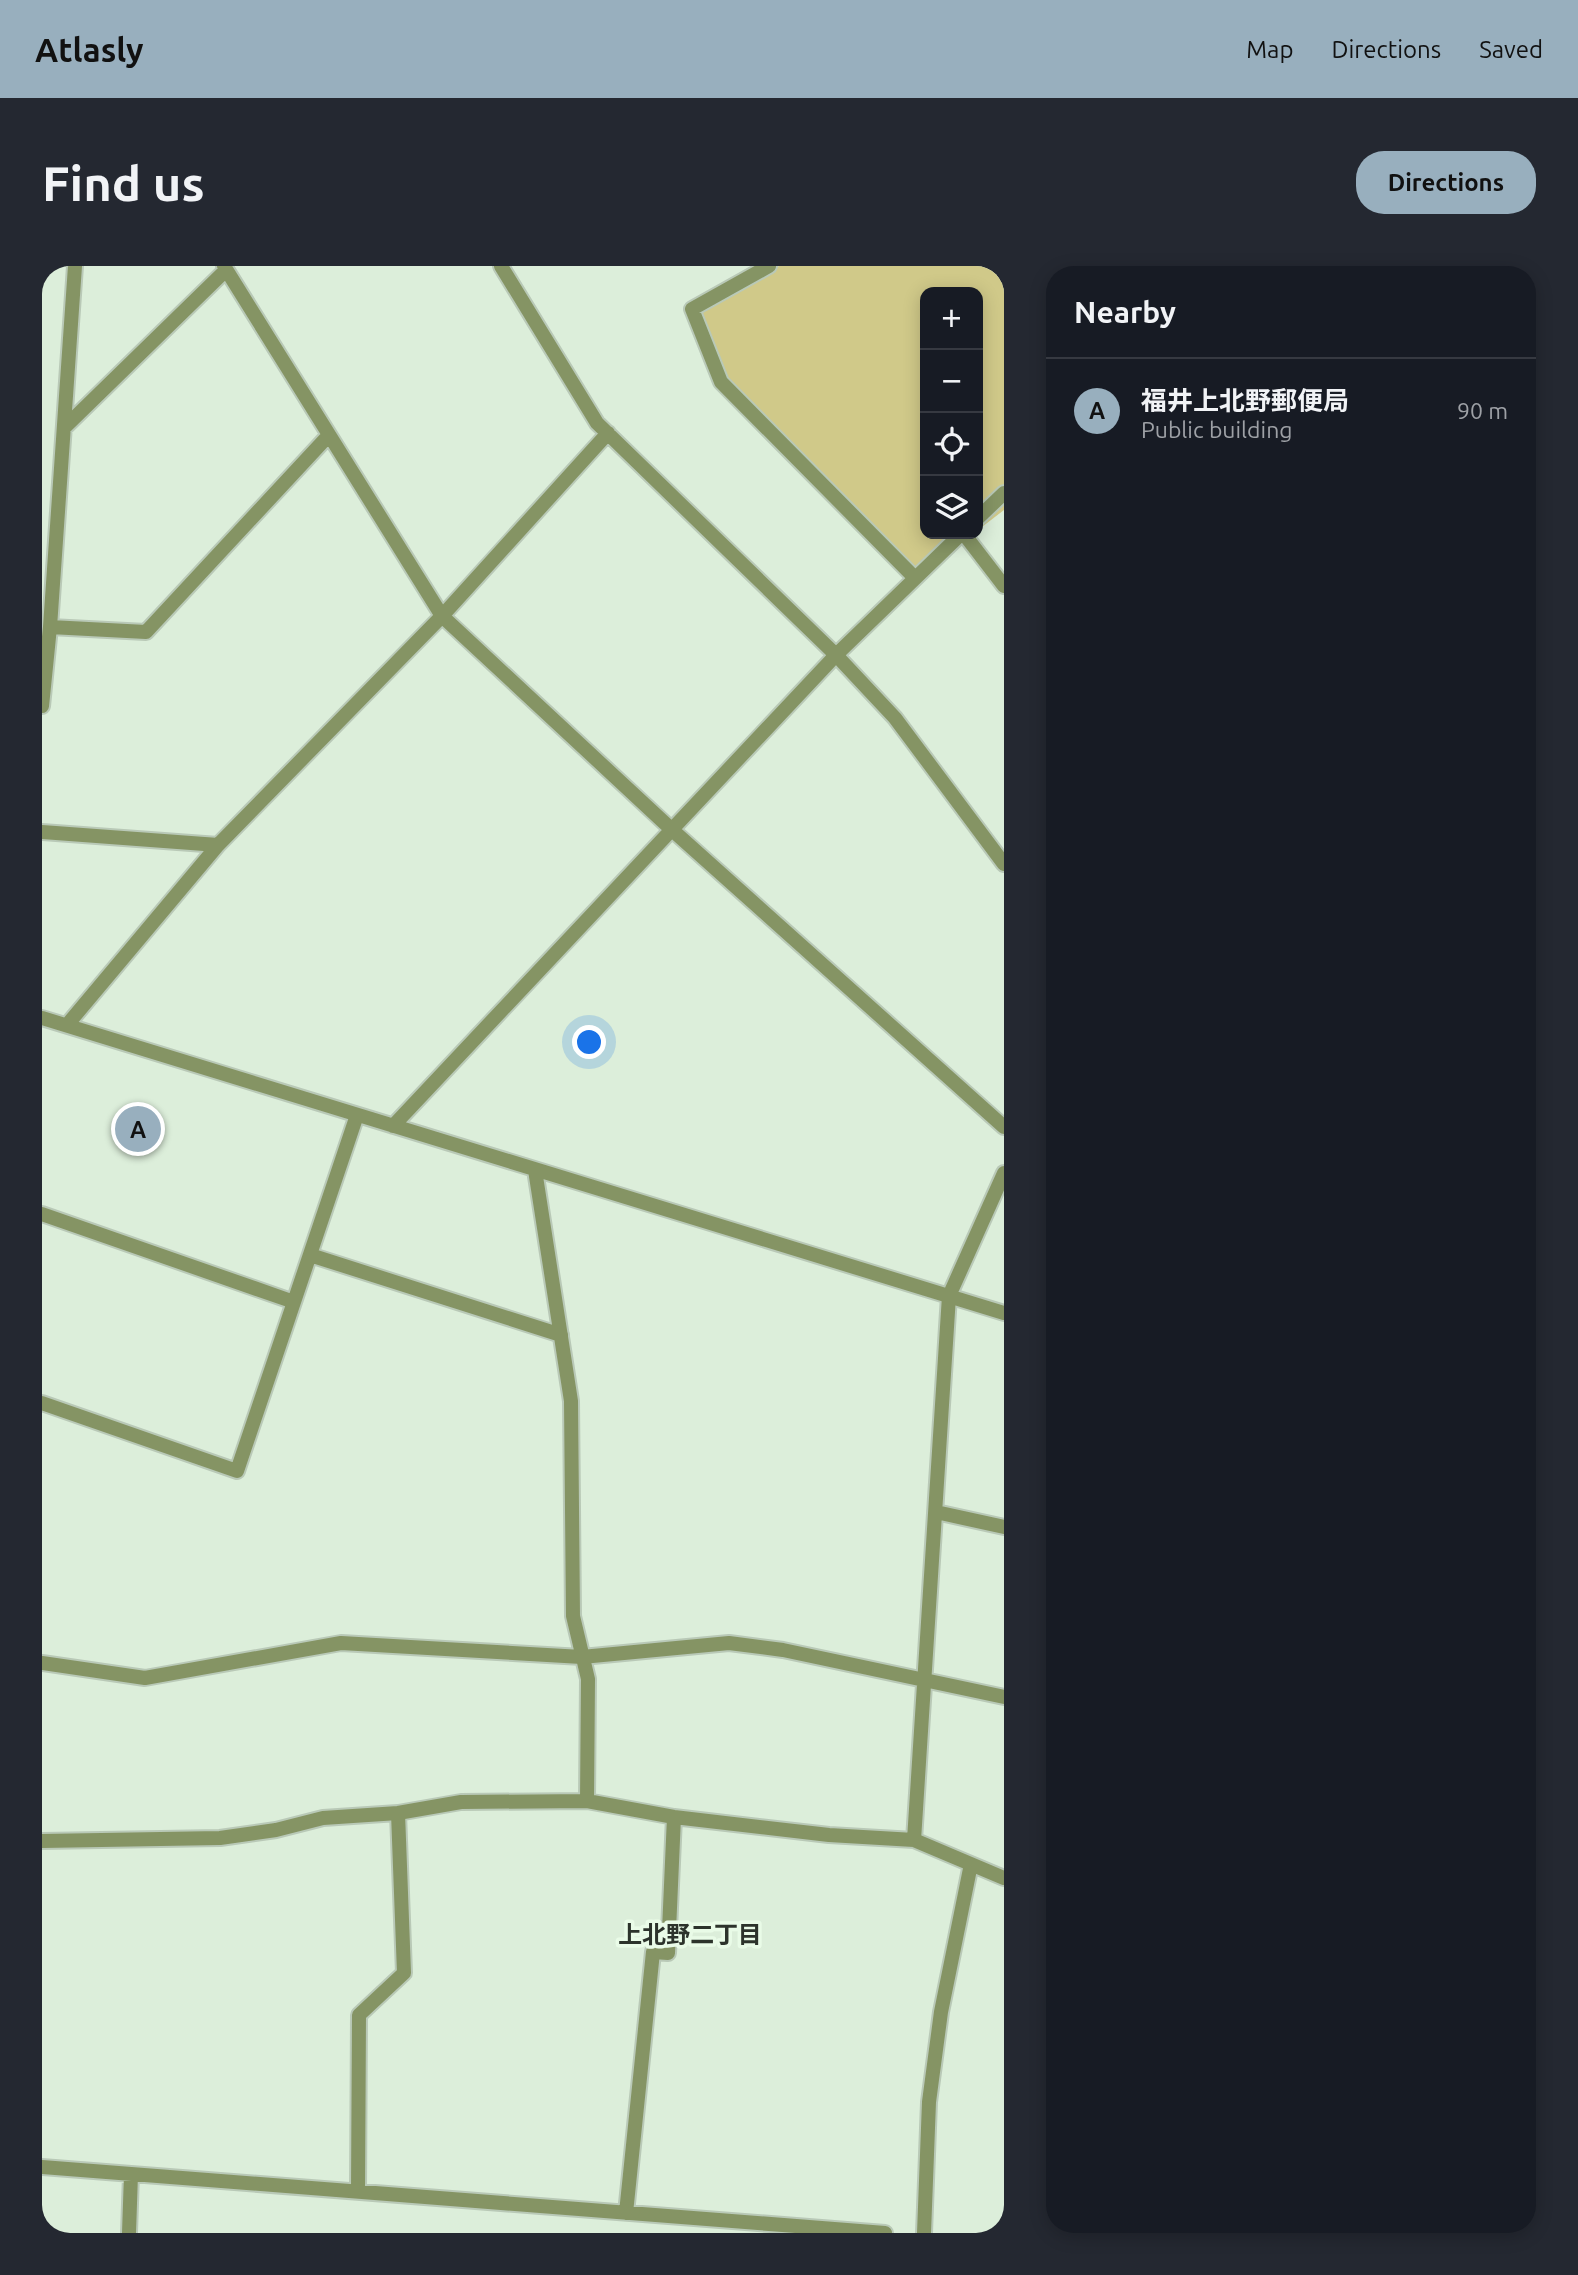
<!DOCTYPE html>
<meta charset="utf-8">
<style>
:root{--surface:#171b24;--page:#242831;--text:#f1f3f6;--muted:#9ea1a6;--line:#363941;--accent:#98afbe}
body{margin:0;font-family:Ubuntu,"Noto Sans JP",sans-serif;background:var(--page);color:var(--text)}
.controls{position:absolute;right:21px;top:21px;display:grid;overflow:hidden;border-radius:14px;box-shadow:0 4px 18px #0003}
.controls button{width:63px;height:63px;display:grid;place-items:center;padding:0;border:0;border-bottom:2px solid var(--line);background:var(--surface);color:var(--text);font:35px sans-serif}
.you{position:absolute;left:548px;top:777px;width:24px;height:24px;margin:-18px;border:5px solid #fff;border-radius:50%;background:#1a73e8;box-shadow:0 0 0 10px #1a73e833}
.badge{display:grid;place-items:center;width:46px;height:46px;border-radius:50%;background:var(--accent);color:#111;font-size:23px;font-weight:700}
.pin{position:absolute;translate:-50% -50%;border:4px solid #fff;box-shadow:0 2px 7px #0006}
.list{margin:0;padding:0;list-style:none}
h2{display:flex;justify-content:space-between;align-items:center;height:91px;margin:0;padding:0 28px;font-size:30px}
h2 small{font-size:23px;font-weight:400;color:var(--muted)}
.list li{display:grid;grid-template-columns:46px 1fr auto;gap:21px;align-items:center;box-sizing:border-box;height:105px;padding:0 28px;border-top:2px solid var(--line)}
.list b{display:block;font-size:26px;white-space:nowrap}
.list p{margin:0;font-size:23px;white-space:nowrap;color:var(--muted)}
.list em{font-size:23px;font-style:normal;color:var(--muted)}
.icon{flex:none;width:38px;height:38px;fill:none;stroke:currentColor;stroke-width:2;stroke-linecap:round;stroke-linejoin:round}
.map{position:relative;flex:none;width:962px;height:1967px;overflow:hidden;border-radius:28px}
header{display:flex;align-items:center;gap:42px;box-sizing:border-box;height:98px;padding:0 35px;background:var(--accent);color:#111}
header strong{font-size:33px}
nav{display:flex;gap:38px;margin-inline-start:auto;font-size:24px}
.intro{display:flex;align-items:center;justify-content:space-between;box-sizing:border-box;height:168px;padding:0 42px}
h1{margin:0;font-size:49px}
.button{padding:18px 32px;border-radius:28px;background:var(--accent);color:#111;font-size:24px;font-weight:700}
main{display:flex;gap:42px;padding:0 42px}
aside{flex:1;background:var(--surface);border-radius:28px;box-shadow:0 4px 18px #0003}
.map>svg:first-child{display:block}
.green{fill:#d0c989}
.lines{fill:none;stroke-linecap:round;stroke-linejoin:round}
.street-casing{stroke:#b9c9b7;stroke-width:18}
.street{stroke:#859464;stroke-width:14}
.labels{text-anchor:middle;stroke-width:7;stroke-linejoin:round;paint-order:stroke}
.neighbourhood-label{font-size:24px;font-weight:bold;fill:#2c332b;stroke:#e9fbe7}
</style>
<header>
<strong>Atlasly</strong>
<nav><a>Map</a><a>Directions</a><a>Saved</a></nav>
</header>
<div class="intro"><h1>Find us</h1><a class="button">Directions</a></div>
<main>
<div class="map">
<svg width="962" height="1967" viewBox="0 0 962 1967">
<rect width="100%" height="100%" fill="#dceeda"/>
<path class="green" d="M737,0H962V244L936,264V26H883V268H931L873,312L692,129L650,43Z"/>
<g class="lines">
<defs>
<path id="street" d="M182,0L400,350L628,562L962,861
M459,0L555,157L794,389L853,452L962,598
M727,0L650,43L679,116L873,312
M23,161L184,4
M936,252L962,227
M922,268L962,320
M8,361L104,366L287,169
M0,440L8,361L33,0
M0,566L176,579L400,350L566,167
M0,752L962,1047
M25,759L176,579
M351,860L794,389L919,268
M493,904L529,1135L531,1350L546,1413L545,1535
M0,948L252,1036
M268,989L519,1069
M0,1137L195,1205L315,849
M894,1246L962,1261
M0,1397L103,1412L299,1377L540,1391L687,1377L741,1384L962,1431
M872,1574L907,1030L962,907
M0,1575L178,1572L234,1564L281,1552L356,1547L419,1536L545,1535L632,1551L787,1569L872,1574L962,1612
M0,1901L843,1967
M316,1925L317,1749L362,1707L356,1547
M584,1947L611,1686L626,1687L632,1551
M87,1967L89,1908
M882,1967L887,1836L899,1746L929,1598"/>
</defs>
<use href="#street" class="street-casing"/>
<use href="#street" class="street"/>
</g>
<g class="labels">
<g class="neighbourhood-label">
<text x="648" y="1677">上北野二丁目</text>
</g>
</g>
</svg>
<div class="controls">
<button>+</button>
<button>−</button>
<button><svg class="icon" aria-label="locate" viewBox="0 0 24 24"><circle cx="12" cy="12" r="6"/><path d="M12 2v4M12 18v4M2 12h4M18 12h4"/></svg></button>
<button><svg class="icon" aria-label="layers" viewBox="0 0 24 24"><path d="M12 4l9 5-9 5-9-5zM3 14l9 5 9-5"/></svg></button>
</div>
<div class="you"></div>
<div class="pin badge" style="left:96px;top:863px">A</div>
</div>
<aside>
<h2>Nearby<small></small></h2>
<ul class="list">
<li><span class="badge">A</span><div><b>福井上北野郵便局</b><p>Public building</p></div><em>90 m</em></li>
</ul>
</aside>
</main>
